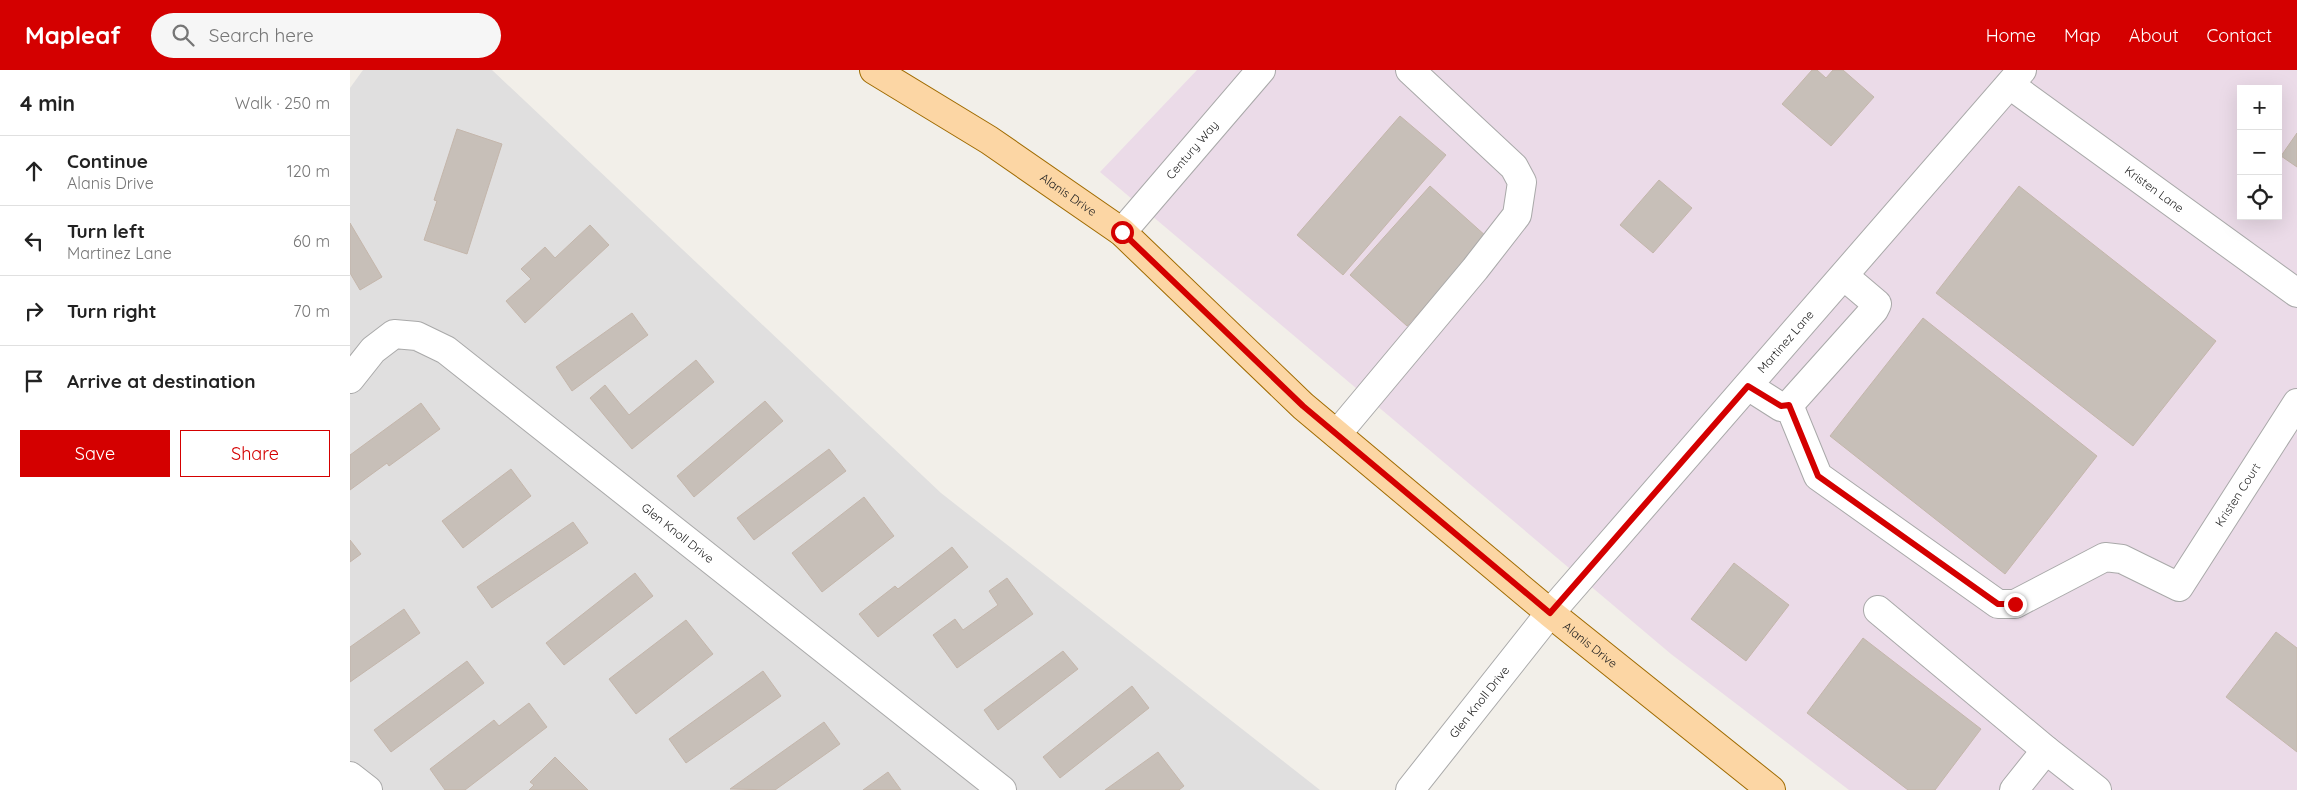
<!DOCTYPE html>
<meta charset="utf-8">
<style>
:root{--surface:#fff;--page:#f6f6f6;--text:#222;--muted:#767676;--line:#e0e0e0;--accent:#d40000}
body{margin:0;font-family:Quicksand,sans-serif;background:var(--page);color:var(--text)}
.controls{position:absolute;right:15px;top:15px;display:grid;overflow:hidden;border-radius:0px;box-shadow:0 5px 20px #0002}
.controls button{width:45px;height:45px;display:grid;place-items:center;padding:0;border:0;border-bottom:1px solid var(--line);background:var(--surface);color:var(--text);font:25px sans-serif}
.stop{position:absolute;width:15px;height:15px;margin:-11px;border:4px solid #d40000;border-radius:50%;background:#fff}
.stop.end{background:#d40000;border-color:#fff;box-shadow:0 1px 5px #0008}
.list{margin:0;padding:0;list-style:none}
h2{display:flex;justify-content:space-between;align-items:center;height:65px;margin:0;padding:0 20px;font-size:21px}
h2 small{font-size:16px;font-weight:400;color:var(--muted)}
.list li{display:grid;grid-template-columns:32px 1fr auto;gap:15px;align-items:center;box-sizing:border-box;height:70px;padding:0 20px;border-top:1px solid var(--line)}
.list b{display:block;font-size:19px;white-space:nowrap}
.list p{margin:0;font-size:16px;white-space:nowrap;color:var(--muted)}
.list em{font-size:16px;font-style:normal;color:var(--muted)}
.actions{display:flex;gap:10px;padding:15px 20px}
.actions a{flex:1;padding:11px 0;border:1px solid var(--accent);border-radius:0px;text-align:center;font-size:18px;color:var(--accent)}
.actions .main{background:var(--accent);color:#fff}
.icon{flex:none;width:28px;height:28px;fill:none;stroke:currentColor;stroke-width:2;stroke-linecap:round;stroke-linejoin:round}
.map{position:relative;flex:none;width:1947px;height:720px;overflow:hidden}
header{display:flex;align-items:center;gap:30px;box-sizing:border-box;height:70px;padding:0 25px;background:var(--accent);color:#fff}
header strong{font-size:24px}
nav{display:flex;gap:28px;margin-inline-start:auto;font-size:18px}
.search{width:350px;height:45px;background:var(--page);display:flex;align-items:center;gap:12px;box-sizing:border-box;padding:0 18px;border-radius:28px;color:var(--muted);font-size:19px}
main{display:flex}
aside{flex:1;background:var(--surface)}
.map>svg:first-child{display:block}
.residential{fill:#e0dfdf}
.industrial{fill:#ebdbe8;fill-rule:evenodd}
.building{fill:#c7bfb8;stroke:#c4b6ab}
.lines{fill:none;stroke-linecap:round;stroke-linejoin:round}
.minor-casing{stroke:#a9a9a9;stroke-width:30}
.major-casing{stroke:#a06b00;stroke-width:30}
.minor{stroke:#fff;stroke-width:28}
.major{stroke:#fcd6a4;stroke-width:28}
.route{stroke:#d40000;stroke-width:6}
.labels{text-anchor:middle;stroke-width:4;stroke-linejoin:round;paint-order:stroke}
.street-label{font-size:12px;fill:#222;stroke:#fff}
</style>
<header>
<strong>Mapleaf</strong>
<div class="search"><svg class="icon" aria-label="search" viewBox="0 0 24 24"><circle cx="10" cy="10" r="6"/><path d="M15 15l6 6"/></svg>Search here</div>
<nav><a>Home</a><a>Map</a><a>About</a><a>Contact</a></nav>
</header>
<main>
<aside>
<h2>4 min<small>Walk · 250 m</small></h2>
<ul class="list">
<li><svg class="icon" aria-label="ahead" viewBox="0 0 24 24"><path d="M12 20V5M6 11l6-6 6 6"/></svg><div><b>Continue</b><p>Alanis Drive</p></div><em>120 m</em></li>
<li><svg class="icon" aria-label="left" viewBox="0 0 24 24"><path d="M17 20v-9H6M10 6l-5 5 5 5"/></svg><div><b>Turn left</b><p>Martinez Lane</p></div><em>60 m</em></li>
<li><svg class="icon" aria-label="right" viewBox="0 0 24 24"><path d="M7 20v-9h11M14 6l5 5-5 5"/></svg><div><b>Turn right</b></div><em>70 m</em></li>
<li><svg class="icon" aria-label="arrive" viewBox="0 0 24 24"><path d="M6 21V4h12l-3 4 3 4H6"/></svg><div><b>Arrive at destination</b></div></li>
</ul>
<div class="actions"><a class="main">Save</a><a>Share</a></div>
</aside>
<div class="map">
<svg width="1947" height="720" viewBox="0 0 1947 720">
<rect width="100%" height="100%" fill="#f2efe9"/>
<path class="residential" d="M13,0H142L591,423L970,720H0V18Z"/>
<path class="industrial" d="M847,0H1947V720H1499L1321,584L750,102ZM1891,19H1928V146H1891Z"/>
<path class="building" d="M1462,0H1467L1476,8L1483,0H1493L1524,27L1481,76L1432,34Z
M1050,46L1096,85L993,205L947,165Z
M107,59L152,74L117,184L74,170L87,131L84,130Z
M1947,63V97L1931,86Z
M1309,110L1342,138L1303,183L1270,155Z
M1080,116L1137,167L1057,256L1000,205Z
M1669,116L1866,271L1783,376L1586,223Z
M0,153L32,207L10,220L0,203Z
M240,155L259,175L175,253L156,231L181,209L171,199L195,177L205,188Z
M282,243L298,265L222,321L206,297Z
M1573,248L1747,386L1655,504L1480,366Z
M346,290L364,312L282,379L240,328L255,315L279,345Z
M415,331L433,351L344,427L327,406Z
M71,333L90,359L39,396L37,393L0,420V385Z
M479,379L496,401L404,470L387,448Z
M161,399L181,426L113,478L92,451Z
M514,427L544,466L472,522L442,483Z
M223,452L238,473L142,538L127,517Z
M0,470L11,484L0,492Z
M602,477L618,497L528,567L509,544L545,516L548,519Z
M1384,493L1439,535L1396,591L1341,549Z
M285,503L303,526L214,595L196,573Z
M657,508L683,544L607,598L583,565L605,549L613,560L648,535L639,521Z
M54,539L70,563L0,612V577Z
M336,550L363,584L286,644L259,609Z
M1926,562L1947,578V682L1876,627Z
M1513,568L1631,659L1585,720H1558L1457,643Z
M713,581L728,599L648,660L634,640Z
M117,591L134,613L41,682L24,660Z
M413,601L431,626L336,693L319,669Z
M782,616L799,638L710,708L693,687Z
M179,633L197,657L115,720H95L80,699L144,650L149,656Z
M474,652L490,674L425,720L380,719Z
M808,682L834,716L829,720H755Z
M205,687L238,720H179L184,715L180,712Z
M538,702L551,720H513Z"/>
<g class="lines">
<defs>
<g id="minor">
<path id="s1" d="M1660,15L1947,223"/>
<path id="s2" d="M772,162L911,0"/>
<path id="s3" d="M0,309L23,280L44,264L67,266L96,280L652,720"/>
<path d="M1398,316L1431,337L1439,335L1524,240L1527,234L1494,206"/>
<path id="s4" d="M1439,335L1468,406L1648,534H1665L1755,487L1772,489L1829,517L1947,333"/>
<path d="M987,364L1125,199L1167,145L1172,112L1164,97L1060,0"/>
<path d="M1528,540L1696,680"/>
<path d="M0,706L18,720"/>
<path id="s5" d="M1060,720L1200,543L1672,0"/>
<path d="M1664,720L1696,680L1747,720"/>
</g>
<g id="major">
<path id="s6" d="M524,0L639,70L772,162L953,336L1200,543L1421,720"/>
</g>
</defs>
<use href="#minor" class="minor-casing"/>
<use href="#major" class="major-casing"/>
<use href="#minor" class="minor"/>
<use href="#major" class="major"/>
</g>
<g class="lines">
<path class="route" d="M772,162L953,336L1200,543L1398,316L1431,336L1439,335L1468,406L1648,534H1665"/>
</g>
<g class="labels">
<g class="street-label">
<text dy="4" stroke="none"><textPath href="#s2" startOffset="108">Century Way</textPath></text>
<text dy="4" stroke="none"><textPath href="#s1" startOffset="178">Kristen Lane</textPath></text>
<text dy="4" stroke="none"><textPath href="#s6" startOffset="231">Alanis Drive</textPath></text>
<text dy="4" stroke="none"><textPath href="#s5" startOffset="585">Martinez Lane</textPath></text>
<text dy="4" stroke="none"><textPath href="#s4" startOffset="606">Kristen Court</textPath></text>
<text dy="4" stroke="none"><textPath href="#s3" startOffset="414">Glen Knoll Drive</textPath></text>
<text dy="4" stroke="none"><textPath href="#s6" startOffset="921">Alanis Drive</textPath></text>
<text dy="4" stroke="none"><textPath href="#s5" startOffset="112">Glen Knoll Drive</textPath></text>
</g>
</g>
</svg>
<div class="controls">
<button>+</button>
<button>−</button>
<button><svg class="icon" aria-label="locate" viewBox="0 0 24 24"><circle cx="12" cy="12" r="6"/><path d="M12 2v4M12 18v4M2 12h4M18 12h4"/></svg></button>
</div>
<div class="stop" style="left:772px;top:162px"></div>
<div class="stop end" style="left:1665px;top:534px"></div>
</div>
</main>
